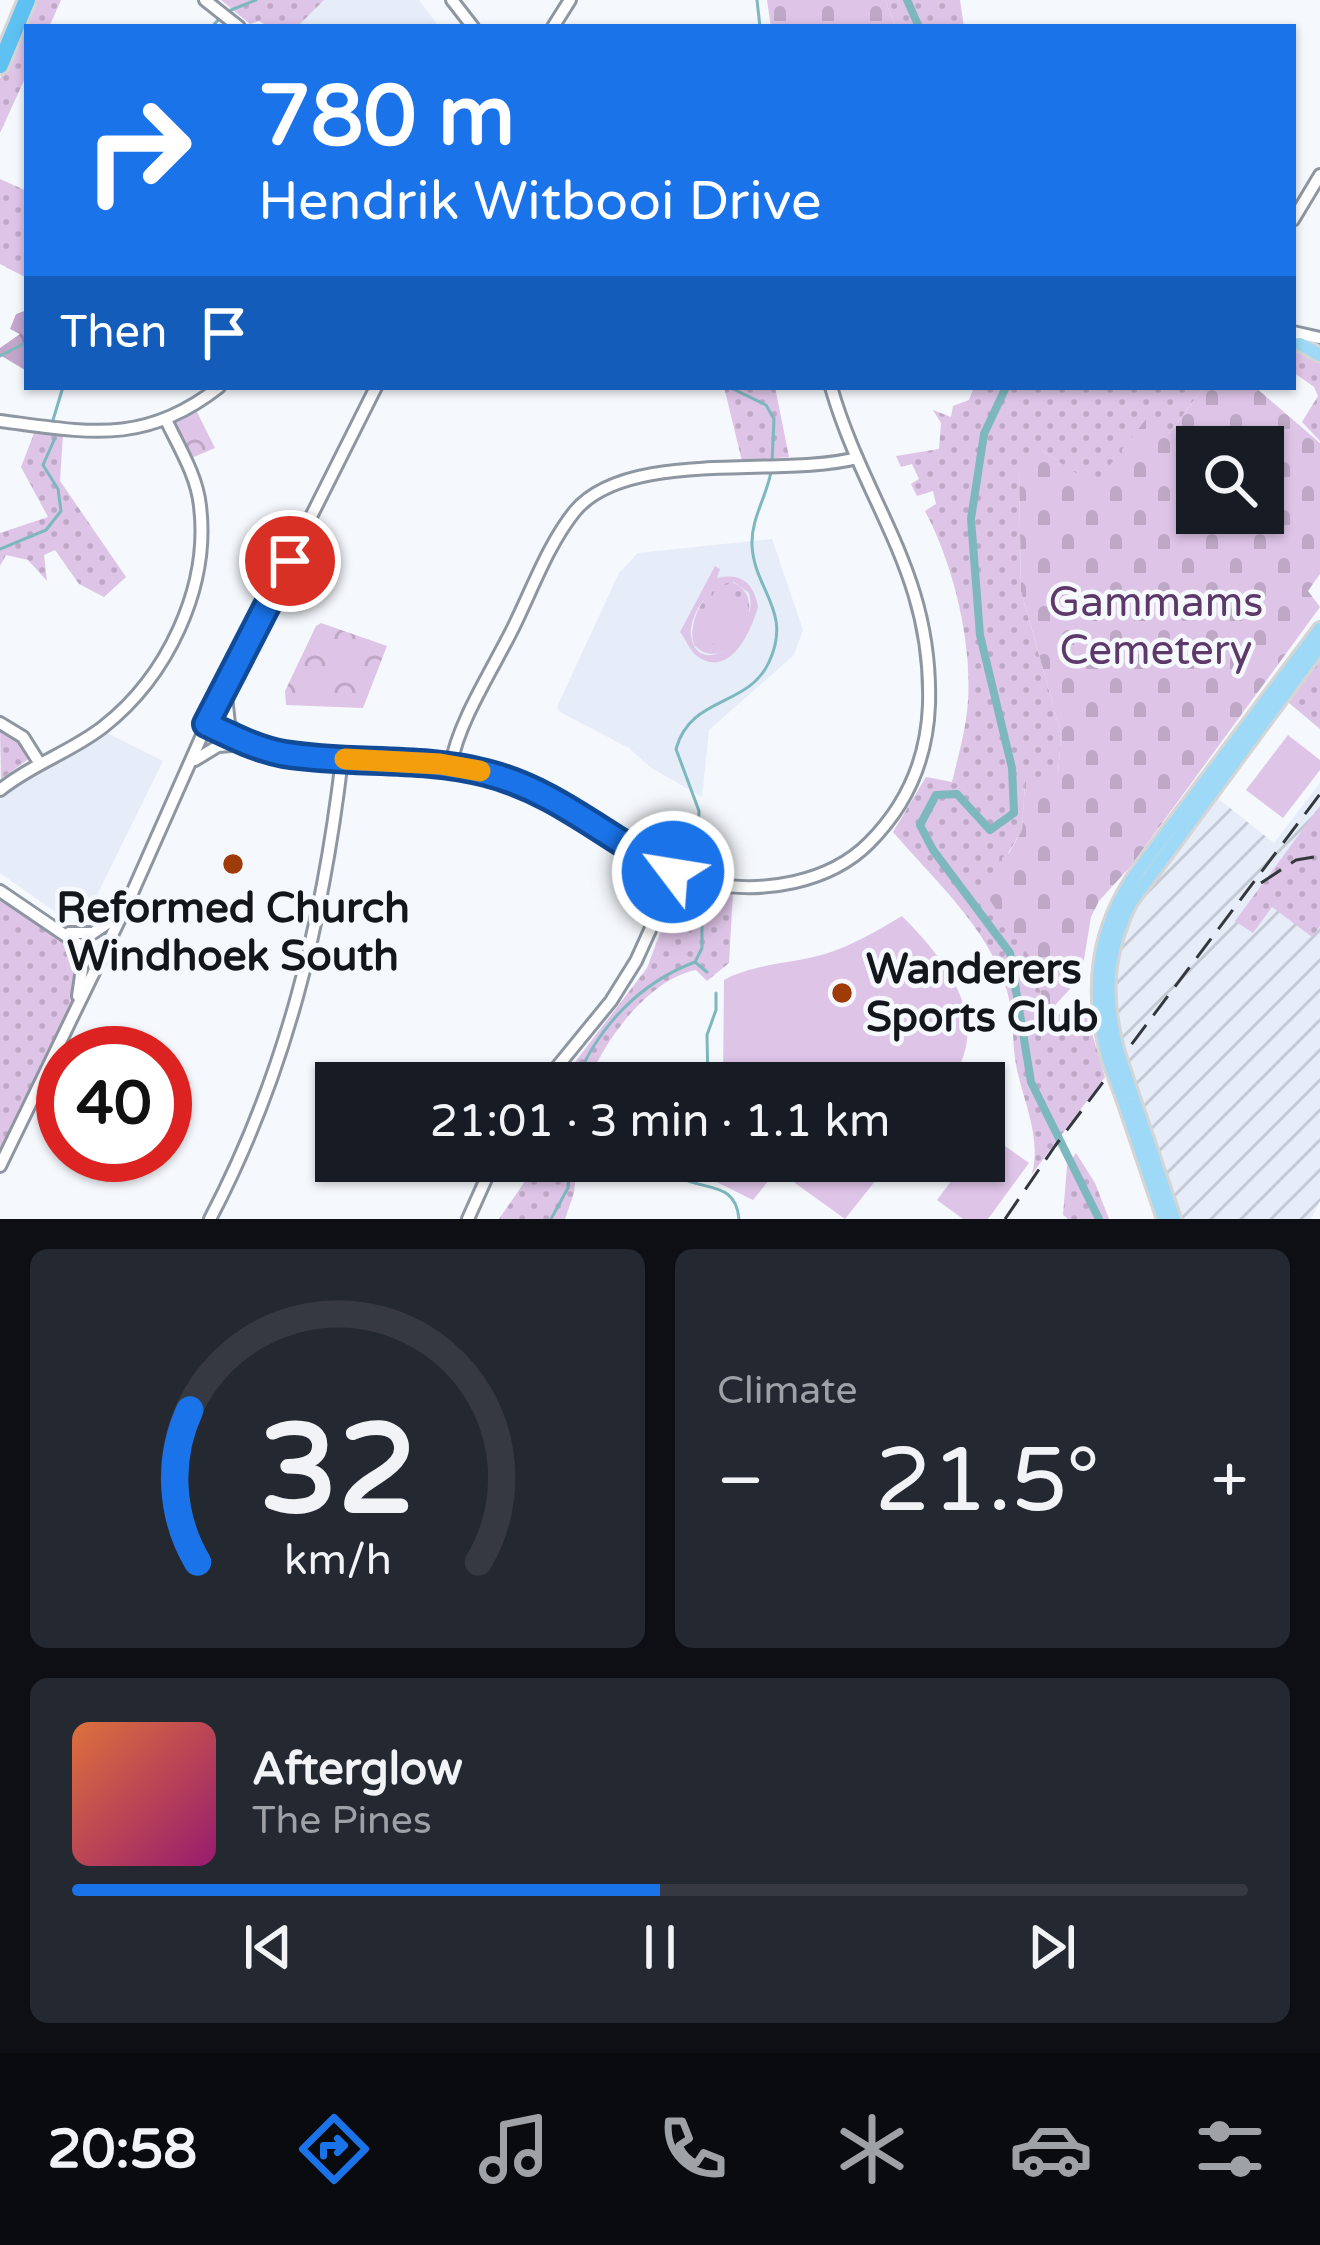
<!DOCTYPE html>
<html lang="en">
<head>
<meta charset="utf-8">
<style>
	body { margin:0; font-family:"Varela Round",sans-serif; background:#242831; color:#f1f3f6; height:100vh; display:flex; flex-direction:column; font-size:45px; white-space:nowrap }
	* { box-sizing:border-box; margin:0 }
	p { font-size:39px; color:#9ea1a6 }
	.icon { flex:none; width:66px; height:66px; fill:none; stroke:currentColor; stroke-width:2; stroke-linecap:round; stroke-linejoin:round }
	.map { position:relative; height:1219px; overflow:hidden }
	.panel { display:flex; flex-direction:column; gap:30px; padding:30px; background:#0d0f14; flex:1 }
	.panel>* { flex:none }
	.top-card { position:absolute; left:24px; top:24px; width:1272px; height:366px; border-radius:0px; box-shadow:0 3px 9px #0004; background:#1a73e8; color:#fff; overflow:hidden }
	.tools { position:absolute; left:1176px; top:426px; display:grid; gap:24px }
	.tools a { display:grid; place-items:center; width:108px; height:108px; border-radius:0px; background:#171b24; box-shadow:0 3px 9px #0004; font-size:60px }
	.speed { position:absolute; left:36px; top:1026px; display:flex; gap:24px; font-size:60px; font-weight:700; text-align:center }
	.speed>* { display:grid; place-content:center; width:156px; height:156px; border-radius:50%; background:#171b24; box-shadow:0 3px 9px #0004; line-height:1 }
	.speed .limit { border:18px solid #d22; background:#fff; color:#111 }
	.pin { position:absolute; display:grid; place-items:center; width:102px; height:102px; color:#fff; margin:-51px; border:6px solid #fff; border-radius:50%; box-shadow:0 3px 12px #0007 }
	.me { position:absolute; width:132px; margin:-66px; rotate:301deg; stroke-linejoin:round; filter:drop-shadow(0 0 9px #0008) }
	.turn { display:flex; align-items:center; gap:42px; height:252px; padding:0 36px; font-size:54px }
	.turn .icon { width:156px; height:156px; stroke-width:2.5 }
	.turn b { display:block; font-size:84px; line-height:102px }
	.then { display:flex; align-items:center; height:114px; padding:0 36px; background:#0003; gap:24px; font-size:45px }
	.big { font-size:90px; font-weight:600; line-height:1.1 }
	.panel .widget { flex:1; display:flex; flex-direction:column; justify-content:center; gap:18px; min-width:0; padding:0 42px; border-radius:18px; background:#242831 }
	.panel .dial { align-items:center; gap:0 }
	.dial svg { height:312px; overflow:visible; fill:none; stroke:#363941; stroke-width:7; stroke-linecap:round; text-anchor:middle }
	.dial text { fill:#f1f3f6; stroke:none }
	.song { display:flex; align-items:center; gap:36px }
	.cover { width:144px; height:144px; border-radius:18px; background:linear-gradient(135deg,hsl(20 70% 55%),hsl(320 70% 35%)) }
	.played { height:12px; border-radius:6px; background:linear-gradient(90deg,#1a73e8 50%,#363941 50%) }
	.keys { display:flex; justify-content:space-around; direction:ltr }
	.heat { display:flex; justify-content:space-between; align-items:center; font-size:66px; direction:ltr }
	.panel .tiles { flex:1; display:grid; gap:30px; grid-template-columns:1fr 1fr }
	.widget:last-child { grid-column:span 2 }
	.trip { position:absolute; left:315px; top:1062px; width:690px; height:120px; border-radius:0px; background:#171b24; box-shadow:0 3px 9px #0004; font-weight:600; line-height:120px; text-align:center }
	.menu { display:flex; height:192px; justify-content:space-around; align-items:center; background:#090b0e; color:#9ea1a6 }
	.menu .icon { width:84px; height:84px }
	.menu .active { color:#1a73e8 }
	.menu b { font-size:54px; color:#f1f3f6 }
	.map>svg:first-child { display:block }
	.built { fill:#e6edf8 }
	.industrial { fill:url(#industrial-furrows) }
	.grass { fill:url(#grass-dots) }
	.forest { fill:url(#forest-crowns) }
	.cemetery { fill:url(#cemetery-stones); fill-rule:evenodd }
	.park { fill:url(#park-crowns) }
	.pitch { fill:#dec4e7; fill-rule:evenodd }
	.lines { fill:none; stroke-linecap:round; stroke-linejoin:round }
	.stream { stroke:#7db8be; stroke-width:3 }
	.river { stroke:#7db8be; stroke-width:8 }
	.secondary-casing { stroke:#8e96a2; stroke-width:16 }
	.primary-casing { stroke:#d5d5d6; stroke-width:18 }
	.highway-casing { stroke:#d5d5d6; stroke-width:22 }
	.secondary { stroke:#fff; stroke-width:10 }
	.primary { stroke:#9edaf7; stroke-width:12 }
	.highway { stroke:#5ec1f2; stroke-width:16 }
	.rail { stroke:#34373c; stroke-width:3; stroke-dasharray:24 12; stroke-linecap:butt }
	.primary-bridge-casing { stroke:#d5d5d6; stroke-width:18; stroke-linecap:butt }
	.primary-bridge { stroke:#9edaf7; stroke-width:12 }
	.route-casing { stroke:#114b97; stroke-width:30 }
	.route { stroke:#1a73e8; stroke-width:21 }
	.slow { stroke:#f59e0b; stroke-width:21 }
	.poi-dot { fill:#9f3b08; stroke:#f5f8fd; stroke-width:4.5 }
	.labels { text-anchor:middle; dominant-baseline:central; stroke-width:9; stroke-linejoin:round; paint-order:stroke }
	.park-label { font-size:42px; fill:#5d396a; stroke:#f5f8fd }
	.poi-label { font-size:42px; font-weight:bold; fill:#13161b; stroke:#f5f8fd }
</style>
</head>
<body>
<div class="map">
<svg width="1320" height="1219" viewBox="0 0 1320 1219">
	<defs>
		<pattern id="industrial-furrows" width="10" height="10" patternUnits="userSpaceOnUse" patternTransform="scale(3)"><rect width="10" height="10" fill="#e6edf8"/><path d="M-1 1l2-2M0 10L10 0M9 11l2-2" fill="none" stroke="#c4cad4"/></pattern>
		<pattern id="grass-dots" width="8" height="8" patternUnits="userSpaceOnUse" patternTransform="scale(3)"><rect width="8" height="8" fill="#dec4e7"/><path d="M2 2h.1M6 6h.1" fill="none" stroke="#bea8c6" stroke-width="1.8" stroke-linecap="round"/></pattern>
		<pattern id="forest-crowns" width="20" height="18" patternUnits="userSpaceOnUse" patternTransform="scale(3)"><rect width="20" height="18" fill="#c2a6cc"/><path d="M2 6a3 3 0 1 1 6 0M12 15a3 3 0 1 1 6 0" fill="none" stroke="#a68eaf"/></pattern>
		<pattern id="cemetery-stones" width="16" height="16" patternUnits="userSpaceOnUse" patternTransform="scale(3)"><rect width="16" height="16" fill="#dec4e7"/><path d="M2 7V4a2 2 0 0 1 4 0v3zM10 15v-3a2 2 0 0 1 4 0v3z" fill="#bea8c6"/></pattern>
		<pattern id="park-crowns" width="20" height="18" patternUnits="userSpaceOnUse" patternTransform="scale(3)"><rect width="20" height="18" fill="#dec4e7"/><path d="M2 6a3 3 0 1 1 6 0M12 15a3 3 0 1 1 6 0" fill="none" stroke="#bea8c6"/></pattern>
	</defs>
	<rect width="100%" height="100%" fill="#f5f8fd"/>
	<g class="built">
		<path d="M324 0H419L439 27H297Z"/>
		<path d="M772 539 803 630 794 655 709 730 702 797 650 767 629 748 560 712 557 707 619 573 638 553Z"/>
		<path d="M105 732 163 761 93 903 57 913 0 873V798L19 782Z"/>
	</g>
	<path class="industrial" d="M1320 783V1201L1311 1219H1182L1119 1029 1114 976 1125 932 1137 902 1215 796 1274 843Z"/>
	<g class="grass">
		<path d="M33 0H61L49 27H27V74L0 133V79Z"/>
		<path d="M221 0H324L297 27H269L259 21 250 24Z"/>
		<path d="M885 0H960L964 27H896Z"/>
		<path d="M0 179 27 191V278L0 264Z"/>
		<path d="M1293 351 1320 361V441L1302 422 1318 396 1314 387 1293 372Z"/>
		<path d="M724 387H775L789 457 742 461Z"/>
		<path d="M974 387H1204L1168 435 1147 419 1094 486 1044 452 1019 470 1021 591 1061 733 1058 776 1025 783 1022 830 985 892 1037 966C1034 982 1045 997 1046 1015L1086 1013 1105 1077 1032 1174C1041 1141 1026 1107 1018 1074 1011 1047 1015 1019 1007 991 989 928 934 880 893 832L926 777 952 782C957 761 963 740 966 719 976 655 955 567 925 511L936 504 933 491 917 496 911 484 919 479 912 464 901 467 896 456 939 449 941 423 933 410 951 417 953 406 969 400Z"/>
		<path d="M35 431 63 435 60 481 126 577 104 597 79 584 55 550 44 555 47 581 28 560 6 555 0 566V533L48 517 21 467Z"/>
		<path d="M727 581C778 591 731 682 694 645 687 623 704 589 727 581Z"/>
		<path d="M1320 660V729L1289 703Z"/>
		<path d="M0 728 13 736 30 758 1 779Z"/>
		<path d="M1320 806V926L1312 937 1272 907 1253 933 1235 921Z"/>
		<path d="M0 891 60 930 78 952V996L0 1166Z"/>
		<path d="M733 892 729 963 707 981 696 970C649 979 604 1040 588 1083H559L647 968 662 928 682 904 708 893Z"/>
		<path d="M1076 1153 1095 1183 1109 1219H1068L1063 1215 1067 1166Z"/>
		<path d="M539 1161H577L574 1193 565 1219H499Z"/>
	</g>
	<path class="forest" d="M27 310V368L25 370 0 355V348L20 334 10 329 16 314Z"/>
	<g class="cemetery">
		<path d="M767 0H885L896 27H771Z"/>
		<path d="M1204 387H1255L1320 443V574L1308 591 1320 607 1130 867 1099 901 1091 917 1081 977 1046 1015C1045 997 1034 982 1036 966L984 892 1000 859 1009 853 1022 830 1025 782 1058 775 1061 733 1021 591 1019 470 1025 457 1044 452 1094 485 1147 418 1169 434ZM1197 447H1263V513H1197Z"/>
	</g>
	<g class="park">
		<path d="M196 410 215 448 189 459 174 425 175 420Z"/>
		<path d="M321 623 387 646 363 708 286 705 285 691 316 626Z"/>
	</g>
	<g class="pitch">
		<path d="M715 566 720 569 717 578C741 572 754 583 758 607 751 631 730 680 697 656 689 650 686 639 680 632ZM734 582 749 593C754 611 746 622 737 637 727 657 694 666 691 635 689 613 712 582 734 582Z"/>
		<path d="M716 589 749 607 726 651 692 633Z"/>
		<path d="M1288 735 1320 760V770L1283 818 1246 790Z"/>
		<path d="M902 916C946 960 995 1022 949 1083H723L724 980C755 963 791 964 825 954 853 945 877 931 902 916Z"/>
		<path d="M987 1133 1029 1163 988 1219H963L937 1200 966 1161H984Z"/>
		<path d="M674 1161H891L845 1219 777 1170 753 1200Z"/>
	</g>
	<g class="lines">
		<g class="stream">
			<path d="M757 0 760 27"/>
			<path d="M231 10 256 0"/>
			<path d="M212 27 218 20"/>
			<path d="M0 356 27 342"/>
			<path d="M729 387 766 405 774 419 772 463"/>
			<path d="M53 420 63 387"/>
			<path d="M0 549 46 530 61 511 58 489 43 465 55 438"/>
			<path d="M706 876 698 857 699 811 676 749C691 695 748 708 769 662 793 611 754 590 752 545 751 519 766 498 771 472"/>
			<path d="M695 962 707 972"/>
			<path d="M575 1083C597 1028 639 983 695 962L702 948V922L711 913 712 896"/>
			<path d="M708 1083 707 1035 716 1010V993"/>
			<path d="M655 1161C660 1164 671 1172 679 1177 704 1191 736 1181 739 1219"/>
			<path d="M551 1219 568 1188 570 1161"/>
		</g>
		<g class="river">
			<path d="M907 0 919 27"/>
			<path d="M1006 387 984 434 971 519 980 635 1012 768 1014 813 990 830 957 794 936 795 920 825 933 850 1010 953 1031 1082 1099 1219"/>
		</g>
		<g class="secondary-casing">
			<g id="secondary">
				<path d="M205 0 239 27"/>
				<path d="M452 0 473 27"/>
				<path d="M553 27 570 0"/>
				<path d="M1293 220 1320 175"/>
				<path d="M1293 332 1320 338"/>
				<path d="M0 421C87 432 144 446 219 387"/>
				<path d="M226 696 229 724 240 737"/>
				<path d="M0 723 23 737 40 764"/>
				<path d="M207 724C228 735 250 745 274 752 353 773 435 753 516 782 585 806 636 869 708 883 763 894 829 883 869 843 907 805 927 758 929 705 933 572 865 505 831 387"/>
				<path d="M195 760 218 746 244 744"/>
				<path d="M451 765C458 721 495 666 515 624 533 587 549 543 575 511 628 448 781 478 857 458"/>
				<path d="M0 790C32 764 71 752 103 727 167 677 210 588 200 506 197 476 179 447 166 420"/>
				<path d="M636 855 653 884 655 915"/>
				<path d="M0 891 100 959"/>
				<path d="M660 915 689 894 711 887"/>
				<path d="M69 933H93L115 918"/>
				<path d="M73 941 82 969 78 996"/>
				<path d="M544 1083 611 1001 636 961 676 873"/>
				<path d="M0 1166 129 900 207 724 376 387"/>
				<path d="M210 1219C286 1074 323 921 342 759"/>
				<path d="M468 1219 494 1161"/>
			</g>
		</g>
		<g class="primary-casing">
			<g id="primary">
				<path d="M1300 344 1320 355"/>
				<path d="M1118 1053C1103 998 1105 955 1130 903L1320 646"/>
				<path d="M1109 1060C1090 992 1096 930 1138 871L1320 629"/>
				<path d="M1131 1092 1174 1219"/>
				<path d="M1124 1101 1164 1219"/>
			</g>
		</g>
		<g class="highway-casing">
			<path id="highway" d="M0 65 27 0"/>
		</g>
		<use href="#secondary" class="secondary"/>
		<use href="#primary" class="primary"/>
		<use href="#highway" class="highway"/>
		<g class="rail">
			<path d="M1261 883 1296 860 1320 856"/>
			<path d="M1005 1219 1055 1146 1320 794"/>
		</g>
		<g class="primary-bridge-casing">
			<g id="primary-bridge">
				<path d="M1118 1053 1131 1092"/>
				<path d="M1109 1060 1124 1101"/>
			</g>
		</g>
		<use href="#primary-bridge" class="primary-bridge"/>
	</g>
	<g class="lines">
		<g class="route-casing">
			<path id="route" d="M290 561 206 724C231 736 257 749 284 754 351 765 420 756 486 773 558 791 608 840 673 872"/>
		</g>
		<use href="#route" class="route"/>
		<path class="slow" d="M345 759 440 764 480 771"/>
	</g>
	<g class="poi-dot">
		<circle cx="233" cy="864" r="12"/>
		<circle cx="842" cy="993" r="12"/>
	</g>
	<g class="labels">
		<g class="park-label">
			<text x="1156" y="602">Gammams<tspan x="1156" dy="48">Cemetery</tspan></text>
		</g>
		<g class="poi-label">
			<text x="233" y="908">Reformed Church<tspan x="233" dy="48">Windhoek South</tspan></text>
			<text x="866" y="969" text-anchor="start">Wanderers<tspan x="866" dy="48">Sports Club</tspan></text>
		</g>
	</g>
</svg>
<div class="tools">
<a><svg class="icon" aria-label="search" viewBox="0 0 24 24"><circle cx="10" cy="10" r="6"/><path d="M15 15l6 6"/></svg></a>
</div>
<div class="speed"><div class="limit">40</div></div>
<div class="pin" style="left:290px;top:561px;background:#d93025"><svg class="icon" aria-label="arrive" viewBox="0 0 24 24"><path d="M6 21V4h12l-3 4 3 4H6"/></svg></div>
<svg class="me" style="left:673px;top:872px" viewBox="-20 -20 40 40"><circle r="17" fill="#1a73e8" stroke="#fff" stroke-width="3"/><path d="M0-11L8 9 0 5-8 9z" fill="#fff"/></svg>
<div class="trip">21:01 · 3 min · 1.1 km</div>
<div class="top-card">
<div class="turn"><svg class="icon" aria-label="right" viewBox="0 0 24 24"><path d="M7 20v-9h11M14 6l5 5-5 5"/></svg><div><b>780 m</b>Hendrik Witbooi Drive</div></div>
<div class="then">Then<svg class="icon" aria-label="arrive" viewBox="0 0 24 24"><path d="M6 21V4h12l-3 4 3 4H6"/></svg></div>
</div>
</div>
<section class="panel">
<div class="tiles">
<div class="widget dial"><svg viewBox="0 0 100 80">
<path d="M14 69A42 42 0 1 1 86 69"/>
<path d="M14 69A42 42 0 0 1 12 30" stroke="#1a73e8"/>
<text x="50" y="56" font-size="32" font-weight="700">32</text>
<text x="50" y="72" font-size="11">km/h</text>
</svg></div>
<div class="widget"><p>Climate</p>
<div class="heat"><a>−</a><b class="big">21.5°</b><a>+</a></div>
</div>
<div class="widget">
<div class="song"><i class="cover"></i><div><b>Afterglow</b><p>The Pines</p></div></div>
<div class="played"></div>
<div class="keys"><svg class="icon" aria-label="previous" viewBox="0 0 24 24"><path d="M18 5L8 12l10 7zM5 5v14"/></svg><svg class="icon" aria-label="pause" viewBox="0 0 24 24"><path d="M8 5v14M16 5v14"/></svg><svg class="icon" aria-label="next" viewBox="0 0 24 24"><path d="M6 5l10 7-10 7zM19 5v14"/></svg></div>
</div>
</div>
</section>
<nav class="menu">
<b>20:58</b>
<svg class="icon active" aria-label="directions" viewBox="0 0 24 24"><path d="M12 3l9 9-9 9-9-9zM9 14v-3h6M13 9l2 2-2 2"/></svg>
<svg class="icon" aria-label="music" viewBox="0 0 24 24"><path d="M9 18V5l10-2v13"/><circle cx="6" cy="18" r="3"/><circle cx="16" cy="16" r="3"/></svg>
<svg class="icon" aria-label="phone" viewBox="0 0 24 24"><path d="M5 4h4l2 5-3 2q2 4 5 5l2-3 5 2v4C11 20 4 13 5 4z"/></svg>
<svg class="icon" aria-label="climate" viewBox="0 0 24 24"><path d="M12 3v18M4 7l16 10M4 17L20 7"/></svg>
<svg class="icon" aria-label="car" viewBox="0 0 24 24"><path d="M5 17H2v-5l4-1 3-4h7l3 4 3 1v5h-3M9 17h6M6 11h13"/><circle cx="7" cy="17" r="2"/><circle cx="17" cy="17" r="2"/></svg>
<svg class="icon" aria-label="filters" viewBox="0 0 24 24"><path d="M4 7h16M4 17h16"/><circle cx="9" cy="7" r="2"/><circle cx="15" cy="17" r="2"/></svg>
</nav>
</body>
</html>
